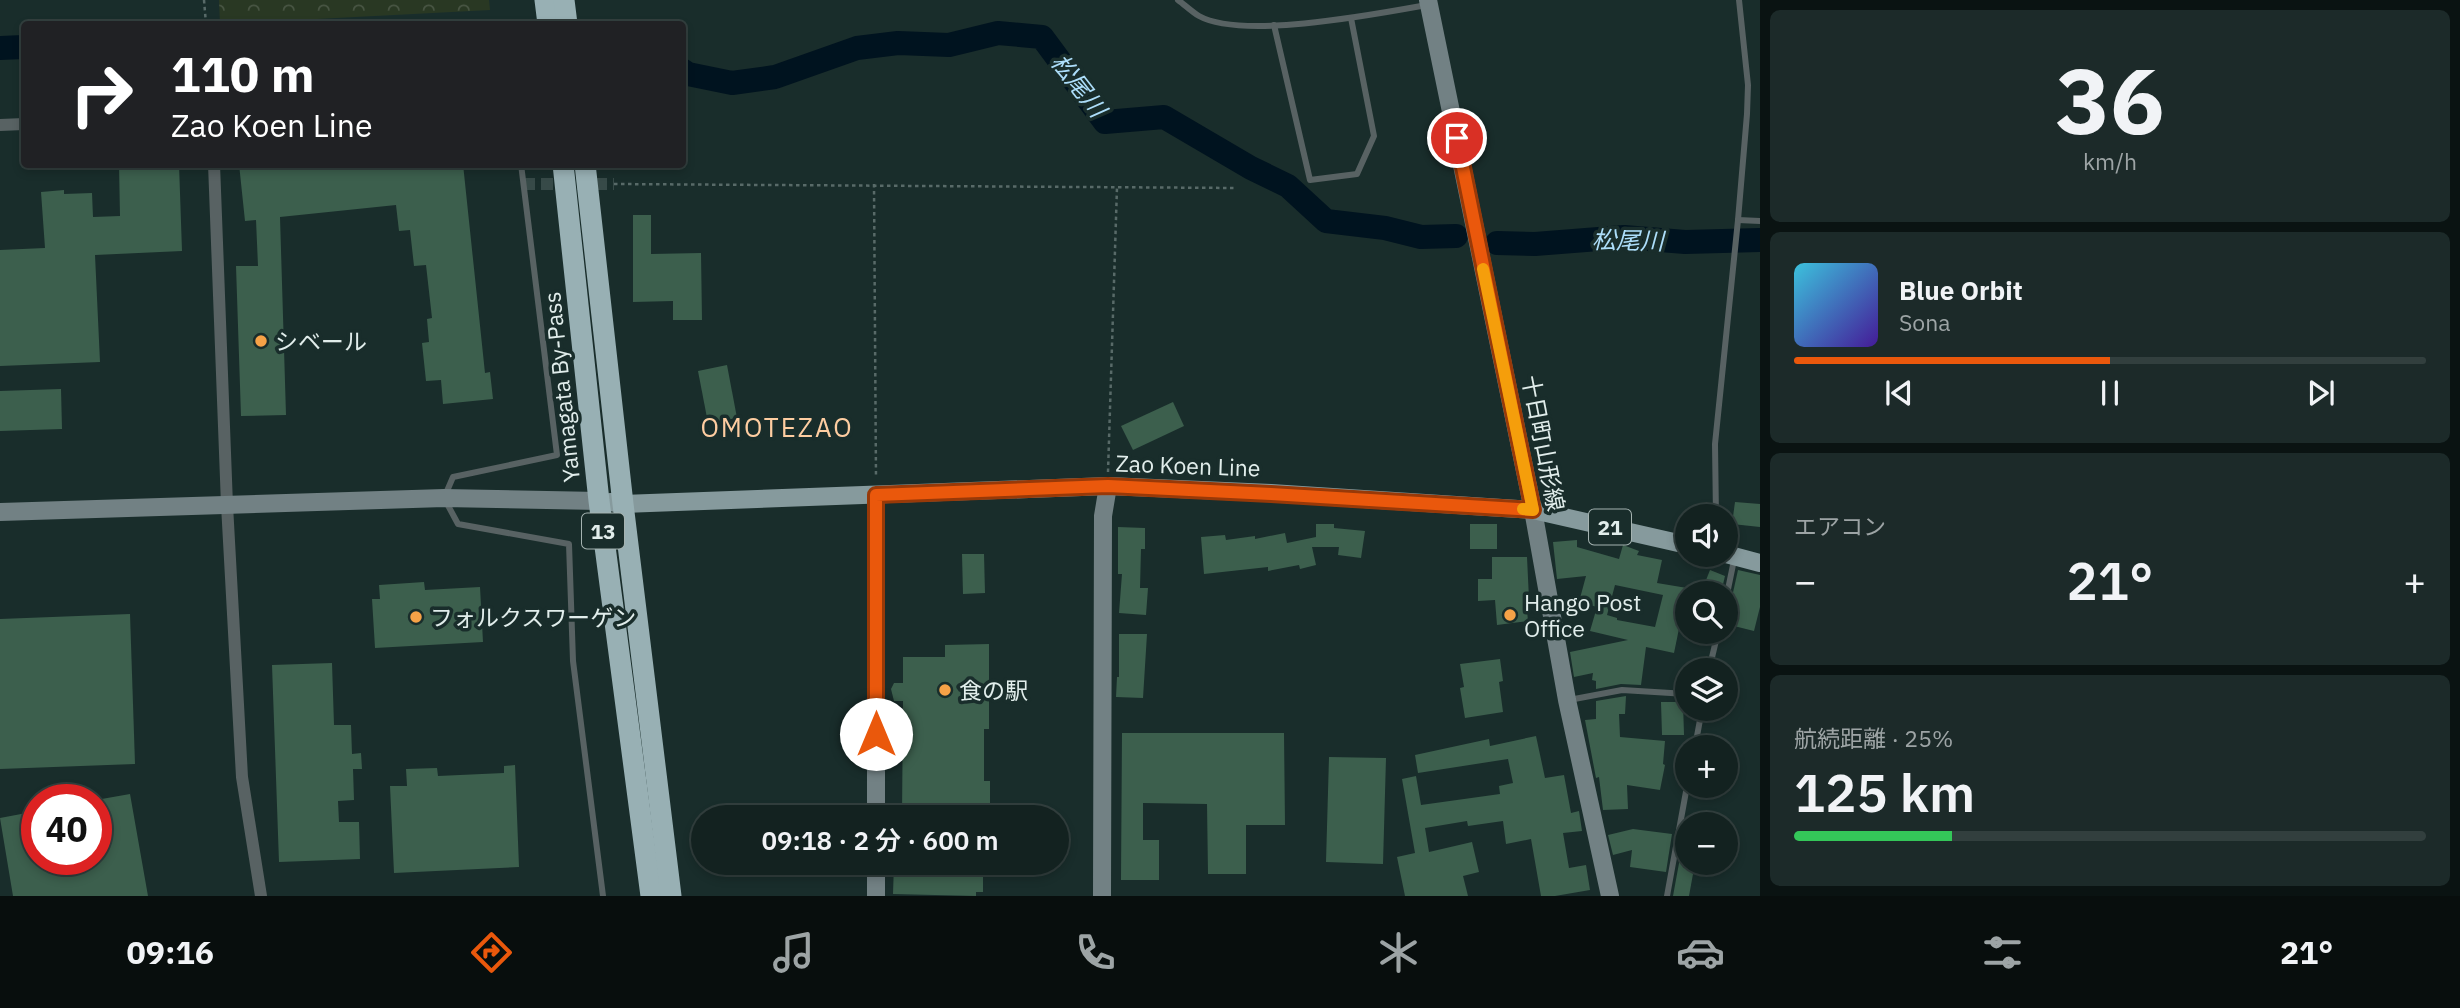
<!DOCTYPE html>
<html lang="ja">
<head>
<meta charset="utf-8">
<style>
	body { margin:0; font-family:"IBM Plex Sans","Noto Sans JP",sans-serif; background:#1c2a29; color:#f1f3f6; height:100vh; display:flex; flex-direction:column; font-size:26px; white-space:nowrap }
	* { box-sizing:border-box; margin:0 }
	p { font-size:23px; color:#9da4a5 }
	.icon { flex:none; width:38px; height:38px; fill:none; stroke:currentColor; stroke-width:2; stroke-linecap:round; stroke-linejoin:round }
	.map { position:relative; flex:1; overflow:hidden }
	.drawer { display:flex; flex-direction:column; gap:10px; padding:10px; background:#0a1312; width:700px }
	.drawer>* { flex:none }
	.banner { position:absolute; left:21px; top:21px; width:665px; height:147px; border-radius:7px; box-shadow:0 4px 10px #0003,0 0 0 2px #323f3e; background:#202124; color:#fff; overflow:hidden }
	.fabs { position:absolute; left:1675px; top:504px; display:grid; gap:14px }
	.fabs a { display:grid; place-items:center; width:63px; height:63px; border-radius:50%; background:#132220; box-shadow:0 4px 10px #0003,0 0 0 2px #323f3e; font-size:35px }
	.speed { position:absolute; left:21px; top:784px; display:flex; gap:14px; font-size:35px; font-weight:700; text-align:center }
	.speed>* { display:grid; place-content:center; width:91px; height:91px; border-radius:50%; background:#132220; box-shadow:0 4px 10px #0003,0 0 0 2px #323f3e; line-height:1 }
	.speed .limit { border:10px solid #d22; background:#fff; color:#111 }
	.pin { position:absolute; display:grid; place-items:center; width:60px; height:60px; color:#fff; margin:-30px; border:4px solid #fff; border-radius:50%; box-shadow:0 2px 7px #0007 }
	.me { position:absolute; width:77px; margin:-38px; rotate:0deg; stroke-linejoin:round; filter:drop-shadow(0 0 5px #0008) }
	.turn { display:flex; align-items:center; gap:24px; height:147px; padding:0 35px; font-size:32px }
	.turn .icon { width:91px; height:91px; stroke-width:2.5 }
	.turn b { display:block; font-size:49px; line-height:60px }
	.big { font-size:52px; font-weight:600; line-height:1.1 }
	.drawer .widget { flex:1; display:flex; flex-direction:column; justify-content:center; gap:10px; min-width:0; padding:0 24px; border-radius:10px; background:#1c2a29 }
	.drawer .dial { align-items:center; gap:0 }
	.dial b { font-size:91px; line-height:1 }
	.song { display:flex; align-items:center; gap:21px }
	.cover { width:84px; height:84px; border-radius:10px; background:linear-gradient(135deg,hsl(190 70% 55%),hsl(260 70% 35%)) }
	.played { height:7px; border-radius:4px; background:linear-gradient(90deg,#ea580c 50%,#323f3e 50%) }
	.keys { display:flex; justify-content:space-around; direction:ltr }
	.heat { display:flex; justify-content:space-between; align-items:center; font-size:38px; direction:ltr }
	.charge { height:10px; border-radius:5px; background:linear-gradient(90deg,#34c759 25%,#323f3e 0) }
	.trip { position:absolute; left:691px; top:805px; width:378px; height:70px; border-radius:35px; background:#132220; box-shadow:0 4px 10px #0003,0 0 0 2px #323f3e; font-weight:600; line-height:70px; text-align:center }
	.dock { display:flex; height:112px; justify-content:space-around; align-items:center; background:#080e0d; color:#9da4a5 }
	.dock .icon { width:49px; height:49px }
	.dock .current { color:#ea580c }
	.dock b { font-size:32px; color:#f1f3f6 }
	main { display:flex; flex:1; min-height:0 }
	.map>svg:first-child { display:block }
	.park { fill:url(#park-crowns) }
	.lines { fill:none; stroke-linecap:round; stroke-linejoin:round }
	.river { stroke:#00131f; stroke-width:24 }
	.building { fill:#3c5f4d; fill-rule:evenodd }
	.street-tunnel { stroke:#374a48; stroke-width:12; stroke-dasharray:12 6; stroke-linecap:butt }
	.path { stroke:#586a68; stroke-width:2.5; stroke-dasharray:3.5 3.5; stroke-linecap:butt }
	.lane { stroke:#586263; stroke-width:6 }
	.street { stroke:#586263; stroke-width:12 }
	.secondary { stroke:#728184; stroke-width:18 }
	.primary { stroke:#869a9d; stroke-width:18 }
	.highway { stroke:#98b0b4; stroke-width:21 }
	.route-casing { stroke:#983908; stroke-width:18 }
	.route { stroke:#ea580c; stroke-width:12 }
	.slow { stroke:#f59e0b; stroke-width:12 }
	.poi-dot { fill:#f6a247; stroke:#192d2b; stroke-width:2.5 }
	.labels { text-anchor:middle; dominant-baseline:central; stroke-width:7; stroke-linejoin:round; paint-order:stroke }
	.shield { fill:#192d2b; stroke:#a5b3b1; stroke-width:2 }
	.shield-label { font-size:21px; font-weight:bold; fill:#e1edeb }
	.poi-label { font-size:23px; fill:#e1edeb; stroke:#192d2b; text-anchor:start }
	.street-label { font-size:23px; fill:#e1edeb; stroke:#192d2b }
	.water-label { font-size:24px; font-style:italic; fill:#addefa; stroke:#192d2b }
	.quarter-label { font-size:26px; letter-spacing:2px; fill:#fecda1; stroke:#192d2b }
</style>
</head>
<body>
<main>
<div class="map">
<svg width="1760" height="896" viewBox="0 0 1760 896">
	<defs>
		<pattern id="park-crowns" width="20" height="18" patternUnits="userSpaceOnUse" patternTransform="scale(1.75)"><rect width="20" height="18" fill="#293823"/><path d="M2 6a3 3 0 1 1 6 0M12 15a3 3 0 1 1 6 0" fill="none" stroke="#485543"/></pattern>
	</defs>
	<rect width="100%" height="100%" fill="#192d2b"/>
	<path class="park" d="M219 0H489L490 10 220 24Z"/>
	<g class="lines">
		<g class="river">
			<path d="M0 48 24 47"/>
			<path d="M682 70 688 74 732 83 775 77 857 48 898 43 949 45 998 33 1042 37 1105 122 1164 117 1251 168 1288 186 1326 221 1385 228 1421 237 1456 236"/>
			<path d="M1497 243 1535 244 1624 237 1685 242 1760 240"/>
		</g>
	</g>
	<g class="building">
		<path d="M119 164H179L182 251 95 255 100 362 0 366V250L45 248 41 192 64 190V194L92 193 93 217 120 216Z"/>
		<path d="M239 164H463L485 373 490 372 493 399 443 404 441 380 426 381 422 343 429 342 427 319 432 318 426 265 414 266 410 230 399 231 396 205 280 217 286 415 241 416 236 266H258L256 220 245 221Z"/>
		<path d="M633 215H651V254L701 253 702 320H673V301L633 302Z"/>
		<path d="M727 365 737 418 708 423 698 371Z"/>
		<path d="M61 389 62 429 0 431V391Z"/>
		<path d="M1173 402 1184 426 1133 450 1121 426Z"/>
		<path d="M1735 502 1760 504V527L1732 524Z"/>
		<path d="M1316 524H1334V528L1365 531 1361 558 1338 555 1339 547H1312L1316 565 1300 569 1299 565 1268 571V567L1204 574 1201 537 1225 535 1226 540 1255 536V539L1285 533 1287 543 1316 537Z"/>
		<rect x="1470" y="524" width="27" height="25"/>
		<path d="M1118 527 1145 528V549H1141L1140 588H1148L1146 615 1119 613 1122 574H1118Z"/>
		<path d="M1577 540V547L1619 559 1623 545 1639 551 1637 555 1662 560 1657 583 1687 588V620L1681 619 1674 653 1646 647 1641 685 1621 684 1596 689V681L1592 680 1593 673 1574 677 1570 652 1628 640 1590 631 1597 607 1579 602 1586 576 1557 579 1553 542ZM1615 585 1663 595 1655 627 1617 620V618L1607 615Z"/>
		<path d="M962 554H984L985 593 963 594Z"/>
		<path d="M1492 557H1527L1529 599H1526L1528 621 1497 625 1495 600 1478 601V579H1492Z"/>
		<path d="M1710 570 1725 576 1721 593H1701Z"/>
		<path d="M1738 570 1760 575V607L1754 631 1726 624Z"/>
		<path d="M424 582 425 590 480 587 483 642 375 648 372 599H380L379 585Z"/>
		<path d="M130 614 135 764 0 769V619Z"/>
		<path d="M1119 634H1147L1143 698 1116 697 1117 677H1119Z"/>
		<path d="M989 644V729H984V781H990V804H984V817H902L903 701H894L891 689 894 683H903V657H945V645Z"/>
		<path d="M1500 659 1503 681 1499 682 1503 712 1465 718 1460 688 1464 687 1460 664Z"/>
		<path d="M332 663 334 725H351L352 754 361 753 362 769H353L354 800 338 801 339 822H359L360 859 279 862 272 665Z"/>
		<path d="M1626 696 1625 714H1619L1620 737 1665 741 1663 764 1665 765 1660 790 1627 785 1628 809 1603 810 1599 777 1596 778 1585 720 1596 719V701Z"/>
		<path d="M1661 702H1683L1684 735H1662Z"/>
		<path d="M1122 733H1284L1285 825H1246V874H1208L1207 804 1143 803V840H1159V880H1121Z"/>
		<path d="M1536 736 1545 778 1564 775 1571 813 1579 811 1582 831 1563 833 1569 868 1586 865 1590 890 1555 896H1541L1531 839 1506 844 1503 821 1468 826 1467 821 1425 828 1429 852 1472 842 1479 872 1463 876 1468 896H1405L1397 857 1415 853 1402 779 1416 776 1421 805 1500 794 1499 786 1513 783 1508 759 1418 773 1415 755 1489 739 1490 746Z"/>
		<path d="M1329 757 1386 758 1383 864 1326 862Z"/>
		<path d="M515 765 519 867 394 873 390 786H407L406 769 437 768 438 776 504 773V766Z"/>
		<path d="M130 794 148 896H13L0 818 37 811V859H96V800Z"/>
		<path d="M1633 829 1672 834 1666 872 1630 867 1632 850 1613 855 1608 835Z"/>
		<path d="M1684 836H1687V863H1695L1689 896H1673Z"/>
		<path d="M894 863H983V892H976V896L893 894Z"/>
	</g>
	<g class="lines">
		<path class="street-tunnel" d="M523 184H614"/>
		<g class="path">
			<path d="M204 0 206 24"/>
			<path d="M614 184 1237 188"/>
			<path d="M874 184 876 478"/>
			<path d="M1108 472 1117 187"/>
		</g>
		<g class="lane">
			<path d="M1178 0C1185 5 1192 12 1199 16 1242 40 1377 14 1427 5"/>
			<path d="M1274 25 1310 180 1357 174 1374 136 1351 18"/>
			<path d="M521 164 557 455 453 477 444 498 458 524 569 544 573 661 603 896"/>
			<path d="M1738 220 1760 221"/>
			<path d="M1716 516 1715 444 1738 220 1747 114 1748 85 1739 0"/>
			<path d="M1726 599 1734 560"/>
			<path d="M1709 670 1718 632"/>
			<path d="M1569 700 1622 690 1687 694"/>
			<path d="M1695 747 1702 709"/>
			<path d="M1667 896 1687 786"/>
		</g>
		<g class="street">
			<path d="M0 125 24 124"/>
			<path d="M214 164 227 505 242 777 261 896"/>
		</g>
		<g class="secondary">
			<path d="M1428 0 1533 510 1567 700 1610 896"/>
			<path d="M0 512 444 498 599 501"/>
			<path d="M876 817V495"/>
			<path d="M876 896V863"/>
			<path d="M1102 896 1103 516 1108 486"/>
		</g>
		<g class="primary">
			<path d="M610 502 623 504 1108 486 1271 493 1533 510 1687 545"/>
			<path d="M1726 554 1760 563"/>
		</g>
		<g class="highway">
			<path d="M545 0 548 24"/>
			<path d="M564 0 567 24"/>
			<path d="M563 164 599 501 651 896"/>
			<path d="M585 164 623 504 671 896"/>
		</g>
	</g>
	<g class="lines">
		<g class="route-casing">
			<path id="route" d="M876 734V495L1108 486 1271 494 1533 510 1457 138"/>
		</g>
		<use href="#route" class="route"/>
		<path class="slow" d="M1483 269 1533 510 1523 509"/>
	</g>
	<g class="poi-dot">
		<circle cx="261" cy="341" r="7"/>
		<circle cx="1510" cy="615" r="7"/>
		<circle cx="416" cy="617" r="7"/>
		<circle cx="945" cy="690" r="7"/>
	</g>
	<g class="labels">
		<g class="shield">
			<rect x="1589" y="509.5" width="42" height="35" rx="5"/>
			<rect x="582" y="513.5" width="42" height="35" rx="5"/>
		</g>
		<g class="shield-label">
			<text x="1610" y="527">21</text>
			<text x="603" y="531">13</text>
		</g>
		<g class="poi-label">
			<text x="275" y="341">シベール</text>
			<text x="1524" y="602">Hango Post<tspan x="1524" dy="26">Office</tspan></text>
			<text x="430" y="617">フォルクスワーゲン</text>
			<text x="959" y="690">食の駅</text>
		</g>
		<g class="street-label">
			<text transform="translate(561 387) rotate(-96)">Yamagata By-Pass</text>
			<text transform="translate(1544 443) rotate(79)">十日町山形線</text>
			<text transform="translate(1188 465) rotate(2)">Zao Koen Line</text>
		</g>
		<g class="water-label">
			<text transform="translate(1079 85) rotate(52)">松尾川</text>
			<text transform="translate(1628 240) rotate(1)">松尾川</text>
		</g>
		<g class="quarter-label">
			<text x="777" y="427">OMOTEZAO</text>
		</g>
	</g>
</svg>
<div class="fabs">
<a><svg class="icon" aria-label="sound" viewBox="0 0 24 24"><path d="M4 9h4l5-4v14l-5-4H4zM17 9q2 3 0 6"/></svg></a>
<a><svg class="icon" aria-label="search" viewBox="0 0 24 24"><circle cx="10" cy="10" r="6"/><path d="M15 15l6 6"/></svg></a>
<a><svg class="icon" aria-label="layers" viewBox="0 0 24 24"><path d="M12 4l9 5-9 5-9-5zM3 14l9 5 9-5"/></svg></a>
<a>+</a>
<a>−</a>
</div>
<div class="speed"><div class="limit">40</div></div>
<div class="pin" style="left:1457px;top:138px;background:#d93025"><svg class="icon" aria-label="arrive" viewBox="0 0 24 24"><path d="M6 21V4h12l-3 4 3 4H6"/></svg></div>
<svg class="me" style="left:876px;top:734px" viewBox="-20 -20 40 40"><circle r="19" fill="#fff"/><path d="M0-13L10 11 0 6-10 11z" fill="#ea580c"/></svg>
<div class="trip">09:18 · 2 分 · 600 m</div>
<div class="banner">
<div class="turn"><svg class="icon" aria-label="right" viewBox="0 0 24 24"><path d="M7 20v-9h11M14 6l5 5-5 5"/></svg><div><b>110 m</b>Zao Koen Line</div></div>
</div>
</div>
<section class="drawer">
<div class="widget dial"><b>36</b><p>km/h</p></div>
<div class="widget">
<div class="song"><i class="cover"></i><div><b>Blue Orbit</b><p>Sona</p></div></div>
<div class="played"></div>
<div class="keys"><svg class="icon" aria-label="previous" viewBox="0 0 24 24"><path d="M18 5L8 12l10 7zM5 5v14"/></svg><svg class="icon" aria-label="pause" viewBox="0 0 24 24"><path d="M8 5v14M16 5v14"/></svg><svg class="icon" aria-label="next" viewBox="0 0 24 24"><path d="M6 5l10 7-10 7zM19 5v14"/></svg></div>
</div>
<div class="widget"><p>エアコン</p>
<div class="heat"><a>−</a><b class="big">21°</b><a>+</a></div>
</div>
<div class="widget"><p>航続距離 · 25%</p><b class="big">125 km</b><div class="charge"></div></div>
</section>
</main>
<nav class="dock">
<b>09:16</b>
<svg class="icon current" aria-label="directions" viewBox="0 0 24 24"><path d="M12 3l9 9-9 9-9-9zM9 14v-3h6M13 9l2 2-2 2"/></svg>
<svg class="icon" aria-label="music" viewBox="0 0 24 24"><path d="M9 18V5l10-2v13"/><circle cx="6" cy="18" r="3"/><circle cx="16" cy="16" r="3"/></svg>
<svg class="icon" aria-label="phone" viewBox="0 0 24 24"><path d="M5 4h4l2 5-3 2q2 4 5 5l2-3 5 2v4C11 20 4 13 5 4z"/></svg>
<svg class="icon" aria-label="climate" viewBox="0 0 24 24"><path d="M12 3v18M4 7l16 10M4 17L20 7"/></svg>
<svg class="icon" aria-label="car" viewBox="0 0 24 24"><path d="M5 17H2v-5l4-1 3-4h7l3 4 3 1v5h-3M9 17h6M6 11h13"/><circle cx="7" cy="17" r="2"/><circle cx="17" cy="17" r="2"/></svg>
<svg class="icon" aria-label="filters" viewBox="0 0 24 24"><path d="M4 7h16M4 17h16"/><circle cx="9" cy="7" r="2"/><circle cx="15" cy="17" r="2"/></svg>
<b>21°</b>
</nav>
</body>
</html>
